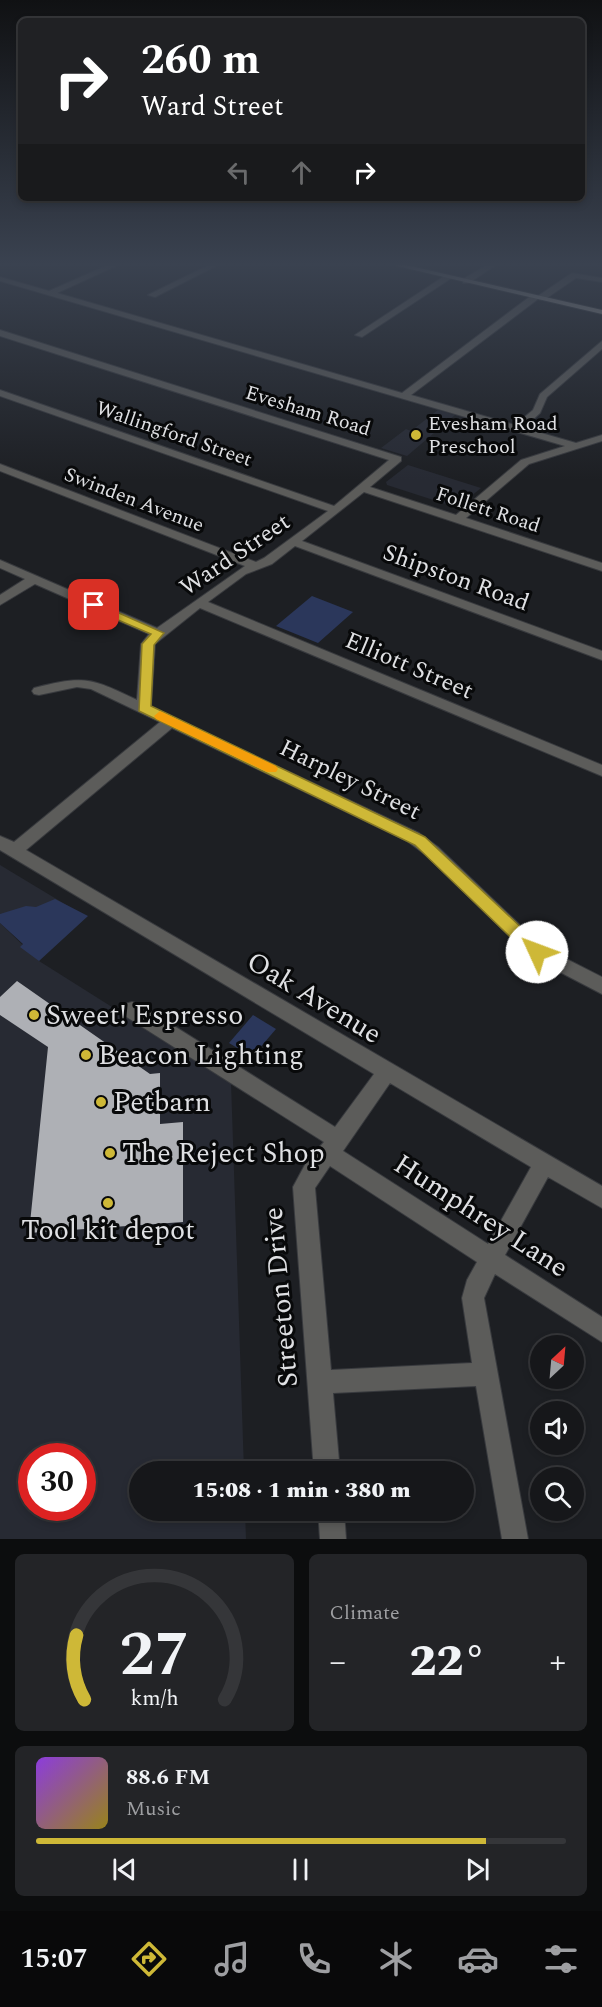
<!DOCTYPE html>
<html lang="en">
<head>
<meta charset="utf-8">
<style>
	body { margin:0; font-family:Spectral,serif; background:#232427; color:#f1f3f6; height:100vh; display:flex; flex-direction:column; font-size:22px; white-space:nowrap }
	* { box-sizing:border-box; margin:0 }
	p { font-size:20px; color:#9e9fa2 }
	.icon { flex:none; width:33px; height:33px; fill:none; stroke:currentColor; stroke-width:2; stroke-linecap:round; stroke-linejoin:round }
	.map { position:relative; height:1539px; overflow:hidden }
	.details { display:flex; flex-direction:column; gap:15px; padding:15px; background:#0c0d0e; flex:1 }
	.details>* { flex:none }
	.hud { position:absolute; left:18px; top:18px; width:567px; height:183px; border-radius:9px; box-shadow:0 3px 9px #0003,0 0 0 2px #353639; background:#202124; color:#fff; overflow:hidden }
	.needle { width:39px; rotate:26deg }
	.tools { position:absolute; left:530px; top:1335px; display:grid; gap:12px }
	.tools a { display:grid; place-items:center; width:54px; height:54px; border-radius:50%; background:#16171a; box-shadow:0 3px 9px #0003,0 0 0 2px #353639; font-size:30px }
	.speed { position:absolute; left:18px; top:1443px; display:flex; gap:12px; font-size:30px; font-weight:700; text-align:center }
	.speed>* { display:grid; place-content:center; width:78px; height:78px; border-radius:50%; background:#16171a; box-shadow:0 3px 9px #0003,0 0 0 2px #353639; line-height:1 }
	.speed .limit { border:9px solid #d22; background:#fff; color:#111 }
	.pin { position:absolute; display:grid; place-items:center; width:51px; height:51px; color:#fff; margin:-26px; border-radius:12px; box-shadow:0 3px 9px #0006 }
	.me { position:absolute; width:66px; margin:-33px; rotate:313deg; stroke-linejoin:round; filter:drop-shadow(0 0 4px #0008) }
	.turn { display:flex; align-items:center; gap:21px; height:126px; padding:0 24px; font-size:27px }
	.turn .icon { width:78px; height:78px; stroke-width:2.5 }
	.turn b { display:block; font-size:42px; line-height:51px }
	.lanes { display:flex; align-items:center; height:57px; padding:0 24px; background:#0003; justify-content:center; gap:30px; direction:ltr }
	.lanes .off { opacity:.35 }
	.big { font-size:45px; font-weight:800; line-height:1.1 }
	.details .card { flex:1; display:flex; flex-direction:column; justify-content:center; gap:9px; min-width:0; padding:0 21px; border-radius:9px; background:#232427 }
	.details .dial { align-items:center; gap:0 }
	.dial svg { height:156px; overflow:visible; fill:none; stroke:#353639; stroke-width:7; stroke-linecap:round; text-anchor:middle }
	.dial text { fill:#f1f3f6; stroke:none }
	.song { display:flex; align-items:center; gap:18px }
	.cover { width:72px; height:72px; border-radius:9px; background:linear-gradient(135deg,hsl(270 70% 55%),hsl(50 70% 35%)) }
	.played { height:6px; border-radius:3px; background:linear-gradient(90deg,#ceb837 85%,#353639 85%) }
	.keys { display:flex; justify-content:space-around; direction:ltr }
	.heat { display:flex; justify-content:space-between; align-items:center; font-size:33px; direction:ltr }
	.details .tiles { flex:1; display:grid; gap:15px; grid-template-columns:1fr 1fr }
	.card:last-child { grid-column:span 2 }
	.trip { position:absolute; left:129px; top:1461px; width:345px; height:60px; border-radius:30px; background:#16171a; box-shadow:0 3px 9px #0003,0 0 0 2px #353639; font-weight:800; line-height:60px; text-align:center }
	.dock { display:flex; height:96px; justify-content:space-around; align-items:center; background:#09090a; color:#9e9fa2 }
	.dock .icon { width:42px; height:42px }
	.dock .on { color:#ceb837 }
	.dock b { font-size:27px; color:#f1f3f6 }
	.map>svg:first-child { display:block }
	.built { fill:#272a33; fill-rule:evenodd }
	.green { fill:#2b375b }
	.building { fill:#aeb0b5 }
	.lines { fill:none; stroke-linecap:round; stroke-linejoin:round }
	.minor-casing { stroke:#383a3e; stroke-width:2 }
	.major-casing { stroke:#383a3e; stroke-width:2 }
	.minor { fill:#5c5c5a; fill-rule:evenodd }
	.major { fill:#9a9995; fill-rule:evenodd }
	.route { fill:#ceb837; stroke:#867824; stroke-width:1.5 }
	.slow { fill:#f59e0b }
	.poi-dot { fill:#ceb837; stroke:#08090a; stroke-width:2 }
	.labels { text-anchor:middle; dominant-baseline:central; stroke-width:6; stroke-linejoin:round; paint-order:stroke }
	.far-street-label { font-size:20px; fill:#dfe0e3; stroke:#08090a }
	.far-poi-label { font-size:20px; fill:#dfe0e3; stroke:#08090a; text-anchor:start }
	.street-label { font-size:24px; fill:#dfe0e3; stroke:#08090a }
	.near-street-label { font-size:28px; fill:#dfe0e3; stroke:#08090a }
	.near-poi-label { font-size:28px; fill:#dfe0e3; stroke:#08090a; text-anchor:start }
</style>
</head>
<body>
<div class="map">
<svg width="602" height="1539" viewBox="0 0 602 1539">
	<rect width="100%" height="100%" fill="#1d1f23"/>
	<g class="built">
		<path d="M438 410 455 415 407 456 381 448 406 429 411 431Z"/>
		<path d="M408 465 481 488 459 506 455 507 387 485 386 482Z"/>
		<path d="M0 865 73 909 0 914Z"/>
		<path d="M0 923 39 961 231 1082 244 1471 140 1472V1510L245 1511 246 1539H0ZM32 1456H82V1508H32Z"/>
	</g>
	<g class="green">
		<path d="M312 596 353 612 318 643 276 626Z"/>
		<path d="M55 899 88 916 39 961 20 947 23 944 0 923V914L26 906 36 907Z"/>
		<path d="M253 1015 276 1029 252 1057 229 1043Z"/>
	</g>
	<path class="building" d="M17 981 150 1074 160 1073V1124L183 1122V1222L29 1233 48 1047 0 1015V997Z"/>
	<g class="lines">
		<g class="minor-casing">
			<g id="minor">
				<path d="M108 265H118L57 293 402 393 532 295 538 296 572 273 602 278V282L576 278 544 300 538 299 411 395 515 425 533 410 540 394 602 341V349L547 397 540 413 524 428 576 443 602 435V441L529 464 466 518 602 563V571L364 492 302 541 602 651V660L295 546 272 564 246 574 208 602 602 765V776L200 608 155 644 151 707 419 833 438 847 543 947 602 977V994L531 957 426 855 407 841 172 728 26 850 602 1186V1208L548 1177 505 1255 602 1317V1342L495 1274 484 1298 528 1539H502L476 1386 333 1393 340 1472H314L293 1187 307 1161 324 1142 125 1016 123 1010 125 1004 132 1002 139 1004 335 1127 374 1074 0 850V836L14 842 160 722 91 689 77 687 39 695 34 694 32 691 34 688C85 675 91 678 137 700L141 644 149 634 35 584 0 605V595L25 579 0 568V560L157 628 245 566 0 471V464L256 562 264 558 328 511 0 396V390L334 506 389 460 0 336V330L401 457V461L370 487 456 515 521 460 565 446 0 281V277L49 291ZM390 1083 531 1167 488 1244 343 1151ZM330 1166 477 1262 467 1280 462 1298 472 1363 331 1370 315 1188Z"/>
				<path d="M209 265H218L155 297 148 295Z"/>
				<path d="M487 265H496L469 283H463V279Z"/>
				<path d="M446 275 453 277 362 337 355 335Z"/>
				<path d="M318 1510H344L346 1539H320Z"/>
			</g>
		</g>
		<g class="major-casing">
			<path id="major" d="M393 265H406L602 310V314Z"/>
		</g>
		<use href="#minor" class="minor"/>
		<use href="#major" class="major"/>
	</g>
	<linearGradient id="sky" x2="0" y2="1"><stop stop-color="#101113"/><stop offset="0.55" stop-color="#3a4250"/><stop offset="1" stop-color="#3a4250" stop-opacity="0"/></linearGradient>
	<rect width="602" height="480" fill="url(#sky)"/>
	<path class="route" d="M94 602 164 633 154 645 151 706 425 837 543 948 545 952 543 957H531L415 845 139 711 142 644 151 634 90 608 89 605Z"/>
	<path class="slow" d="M160 711 276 766 278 769 276 772H267L156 719 154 716Z"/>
	<g class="poi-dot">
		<circle cx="416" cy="435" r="6"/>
		<circle cx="34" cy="1015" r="6"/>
		<circle cx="86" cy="1055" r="6"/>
		<circle cx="101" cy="1102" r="6"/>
		<circle cx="110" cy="1153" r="6"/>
		<circle cx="108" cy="1203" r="6"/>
	</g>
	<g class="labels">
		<g class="far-street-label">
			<text transform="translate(308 411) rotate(17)">Evesham Road</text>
			<text transform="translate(174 434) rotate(19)">Wallingford Street</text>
			<text transform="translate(134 500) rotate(21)">Swinden Avenue</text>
			<text transform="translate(488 510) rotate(18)">Follett Road</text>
		</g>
		<g class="far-poi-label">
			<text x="428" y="424">Evesham Road<tspan x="428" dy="23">Preschool</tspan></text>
		</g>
		<g class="street-label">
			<text transform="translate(235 555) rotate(-34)">Ward Street</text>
			<text transform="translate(456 578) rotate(20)">Shipston Road</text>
			<text transform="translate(409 666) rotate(23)">Elliott Street</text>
			<text transform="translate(350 780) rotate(26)">Harpley Street</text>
		</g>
		<g class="near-street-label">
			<text transform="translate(314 998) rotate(31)">Oak Avenue</text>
			<text transform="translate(481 1216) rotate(33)">Humphrey Lane</text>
			<text transform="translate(281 1297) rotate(-95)">Streeton Drive</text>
		</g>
		<g class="near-poi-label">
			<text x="46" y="1015">Sweet! Espresso</text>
			<text x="98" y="1055">Beacon Lighting</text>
			<text x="113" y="1102">Petbarn</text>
			<text x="122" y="1153">The Reject Shop</text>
			<text x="108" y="1230" text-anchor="middle">Tool kit depot</text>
		</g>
	</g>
</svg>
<div class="tools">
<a><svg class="needle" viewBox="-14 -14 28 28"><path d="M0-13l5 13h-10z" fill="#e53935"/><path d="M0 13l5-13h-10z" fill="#9e9fa2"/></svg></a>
<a><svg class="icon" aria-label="sound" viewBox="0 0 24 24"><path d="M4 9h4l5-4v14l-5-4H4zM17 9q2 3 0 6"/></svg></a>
<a><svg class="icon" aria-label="search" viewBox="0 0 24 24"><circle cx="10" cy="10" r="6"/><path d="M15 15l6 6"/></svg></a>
</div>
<div class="speed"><div class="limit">30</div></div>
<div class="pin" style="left:94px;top:605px;background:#d93025"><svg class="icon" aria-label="arrive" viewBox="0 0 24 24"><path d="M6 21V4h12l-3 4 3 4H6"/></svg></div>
<svg class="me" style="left:537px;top:952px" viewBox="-20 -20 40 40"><circle r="19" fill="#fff"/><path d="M0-13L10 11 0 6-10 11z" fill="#ceb837"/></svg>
<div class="trip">15:08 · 1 min · 380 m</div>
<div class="hud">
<div class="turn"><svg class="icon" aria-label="right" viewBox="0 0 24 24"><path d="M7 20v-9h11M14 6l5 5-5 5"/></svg><div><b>260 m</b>Ward Street</div></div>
<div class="lanes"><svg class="icon off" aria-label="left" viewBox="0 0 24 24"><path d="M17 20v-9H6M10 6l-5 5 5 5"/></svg><svg class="icon off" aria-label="ahead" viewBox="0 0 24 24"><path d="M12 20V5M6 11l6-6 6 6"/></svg><svg class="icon" aria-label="right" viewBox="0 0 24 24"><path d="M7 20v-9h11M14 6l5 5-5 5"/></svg></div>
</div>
</div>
<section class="details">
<div class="tiles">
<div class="card dial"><svg viewBox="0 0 100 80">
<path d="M14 69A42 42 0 1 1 86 69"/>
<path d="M14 69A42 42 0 0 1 10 36" stroke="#ceb837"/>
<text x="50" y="56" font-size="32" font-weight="700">27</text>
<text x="50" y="72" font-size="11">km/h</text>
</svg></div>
<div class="card"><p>Climate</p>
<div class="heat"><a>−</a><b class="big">22°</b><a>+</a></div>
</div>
<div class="card">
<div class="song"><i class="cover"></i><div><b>88.6 FM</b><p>Music</p></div></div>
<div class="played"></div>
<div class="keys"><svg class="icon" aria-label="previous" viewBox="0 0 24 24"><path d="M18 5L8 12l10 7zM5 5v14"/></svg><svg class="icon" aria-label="pause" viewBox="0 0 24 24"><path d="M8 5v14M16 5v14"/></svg><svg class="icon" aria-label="next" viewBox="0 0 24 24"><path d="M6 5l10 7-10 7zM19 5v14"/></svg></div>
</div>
</div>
</section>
<nav class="dock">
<b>15:07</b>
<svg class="icon on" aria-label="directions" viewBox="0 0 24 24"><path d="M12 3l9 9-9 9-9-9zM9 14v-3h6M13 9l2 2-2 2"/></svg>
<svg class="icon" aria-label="music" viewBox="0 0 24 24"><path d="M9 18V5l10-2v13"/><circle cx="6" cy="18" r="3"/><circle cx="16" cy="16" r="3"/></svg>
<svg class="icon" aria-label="phone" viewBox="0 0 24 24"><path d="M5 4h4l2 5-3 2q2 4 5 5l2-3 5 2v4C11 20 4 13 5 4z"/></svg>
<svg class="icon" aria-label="climate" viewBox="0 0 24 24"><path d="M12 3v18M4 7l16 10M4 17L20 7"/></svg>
<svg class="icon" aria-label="car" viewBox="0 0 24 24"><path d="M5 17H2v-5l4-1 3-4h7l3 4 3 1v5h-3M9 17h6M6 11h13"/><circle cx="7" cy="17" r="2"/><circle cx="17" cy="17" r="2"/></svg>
<svg class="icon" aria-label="filters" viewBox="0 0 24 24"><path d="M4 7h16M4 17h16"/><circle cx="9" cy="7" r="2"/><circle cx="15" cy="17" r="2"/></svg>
</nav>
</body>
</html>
